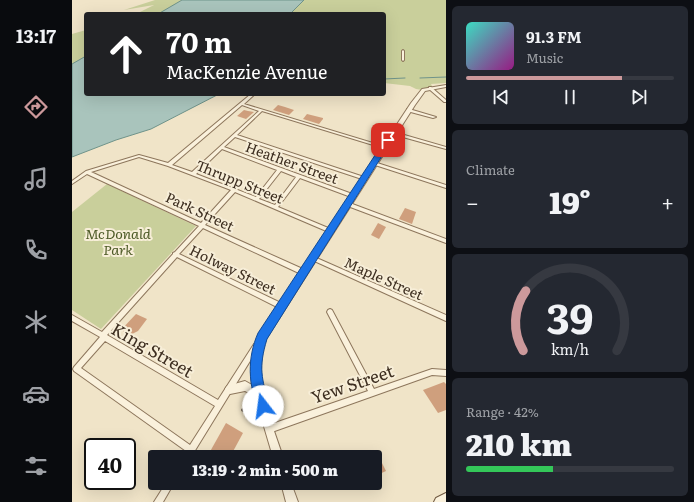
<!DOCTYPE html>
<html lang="en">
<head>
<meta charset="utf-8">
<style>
	body { margin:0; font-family:Literata,serif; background:#242831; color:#f1f3f6; height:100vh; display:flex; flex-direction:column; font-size:15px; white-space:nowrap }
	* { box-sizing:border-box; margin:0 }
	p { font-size:13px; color:#9ea1a6 }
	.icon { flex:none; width:22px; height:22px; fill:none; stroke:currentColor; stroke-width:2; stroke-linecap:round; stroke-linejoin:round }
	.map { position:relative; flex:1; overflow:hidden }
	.panel { display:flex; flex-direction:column; gap:6px; padding:6px; background:#0d0f14; width:248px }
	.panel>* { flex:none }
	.guide { position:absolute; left:12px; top:12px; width:302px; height:84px; border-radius:4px; box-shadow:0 4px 16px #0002; background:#202124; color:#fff; overflow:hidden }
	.speed { position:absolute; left:12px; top:438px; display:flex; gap:8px; font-size:20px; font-weight:700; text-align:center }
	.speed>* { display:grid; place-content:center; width:52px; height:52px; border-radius:50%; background:#171b24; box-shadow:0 4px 16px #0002; line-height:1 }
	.speed .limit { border:2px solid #111; border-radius:6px; background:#fff; color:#111 }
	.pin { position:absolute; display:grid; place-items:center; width:34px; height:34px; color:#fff; margin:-17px; border-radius:8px; box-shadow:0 2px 6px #0006 }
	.me { position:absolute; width:44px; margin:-22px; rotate:345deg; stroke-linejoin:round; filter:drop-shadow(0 0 3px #0008) }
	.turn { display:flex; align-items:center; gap:14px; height:84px; padding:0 16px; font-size:18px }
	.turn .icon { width:52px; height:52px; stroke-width:2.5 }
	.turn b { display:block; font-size:28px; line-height:34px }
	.big { font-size:30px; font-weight:800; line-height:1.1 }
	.panel .tile { flex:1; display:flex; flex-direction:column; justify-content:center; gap:6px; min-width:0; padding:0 14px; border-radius:6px; background:#242831 }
	.panel .dial { align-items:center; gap:0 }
	.dial svg { height:104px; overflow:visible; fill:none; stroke:#363941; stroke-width:7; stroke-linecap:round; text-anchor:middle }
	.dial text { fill:#f1f3f6; stroke:none }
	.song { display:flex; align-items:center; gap:12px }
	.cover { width:48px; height:48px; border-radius:6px; background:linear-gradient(135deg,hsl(170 70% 55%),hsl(310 70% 35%)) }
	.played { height:4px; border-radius:2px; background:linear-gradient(90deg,#cc999b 75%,#363941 75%) }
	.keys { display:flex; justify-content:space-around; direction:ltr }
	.heat { display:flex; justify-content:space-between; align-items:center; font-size:22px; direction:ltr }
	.charge { height:6px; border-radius:3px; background:linear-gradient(90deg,#34c759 42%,#363941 0) }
	.trip { position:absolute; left:76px; top:450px; width:234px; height:40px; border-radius:4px; background:#171b24; box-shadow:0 4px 16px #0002; font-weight:800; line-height:40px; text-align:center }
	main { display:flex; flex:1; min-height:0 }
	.tabs { display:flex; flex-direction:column; width:72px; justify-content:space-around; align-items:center; background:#090b0e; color:#9ea1a6 }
	.tabs .icon { width:28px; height:28px }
	.tabs .current { color:#cc999b }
	.tabs b { font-size:18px; color:#f1f3f6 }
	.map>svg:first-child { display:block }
	.green { fill:#c9cf9b }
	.water { fill:#a9c4bc; stroke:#6f938a }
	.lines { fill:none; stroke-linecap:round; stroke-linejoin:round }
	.stream { stroke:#6f938a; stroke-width:1 }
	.building { fill:#cf9f7d }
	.minor-casing { stroke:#8d765c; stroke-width:2 }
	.tertiary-casing { stroke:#8d765c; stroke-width:2 }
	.secondary-casing { stroke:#6f573f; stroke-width:2 }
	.minor { fill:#faf1dc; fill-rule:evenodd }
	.tertiary { fill:#faf1dc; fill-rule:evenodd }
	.secondary { fill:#faf1dc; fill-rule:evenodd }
	.rail-casing { stroke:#3d2e20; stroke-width:3.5 }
	.rail { stroke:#f7eed8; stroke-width:2; stroke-dasharray:6; stroke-linecap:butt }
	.route { fill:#1a73e8; stroke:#114b97 }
	.labels { text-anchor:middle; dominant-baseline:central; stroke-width:4; stroke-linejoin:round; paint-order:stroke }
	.street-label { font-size:14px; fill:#3d2e20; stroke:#f7eed8 }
	.park-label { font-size:14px; font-style:italic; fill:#4d5a26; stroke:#f7eed8 }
	.near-street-label { font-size:17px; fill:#3d2e20; stroke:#f7eed8 }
</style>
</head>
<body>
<main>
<nav class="tabs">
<b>13:17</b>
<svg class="icon current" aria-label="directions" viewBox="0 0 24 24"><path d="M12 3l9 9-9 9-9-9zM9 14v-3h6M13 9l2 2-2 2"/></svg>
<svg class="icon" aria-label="music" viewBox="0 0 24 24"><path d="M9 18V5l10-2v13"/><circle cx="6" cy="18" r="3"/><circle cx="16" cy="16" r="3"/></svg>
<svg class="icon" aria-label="phone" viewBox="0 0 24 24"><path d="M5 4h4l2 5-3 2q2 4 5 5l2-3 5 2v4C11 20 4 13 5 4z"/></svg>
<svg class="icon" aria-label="climate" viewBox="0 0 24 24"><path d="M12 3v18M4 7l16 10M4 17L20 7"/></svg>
<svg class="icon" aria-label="car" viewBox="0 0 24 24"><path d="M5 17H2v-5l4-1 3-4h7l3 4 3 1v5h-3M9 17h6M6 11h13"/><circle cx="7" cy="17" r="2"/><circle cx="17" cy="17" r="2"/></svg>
<svg class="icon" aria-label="filters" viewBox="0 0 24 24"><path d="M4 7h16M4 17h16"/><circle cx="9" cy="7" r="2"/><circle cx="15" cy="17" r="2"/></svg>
</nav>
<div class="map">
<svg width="374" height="502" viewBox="0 0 374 502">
	<rect width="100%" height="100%" fill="#f0e4c8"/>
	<g class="green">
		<path d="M83 0H118L98 14H64L82 5 52 10Z"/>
		<path d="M232 0H374V83L359 84 360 86 356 91 344 89 338 86 312 83V14H218Z"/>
		<path d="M14 30V65L0 71V34Z"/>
		<path d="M35 184 124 226 29 329 0 310V212Z"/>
	</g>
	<g class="water">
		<path d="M110 0H232L218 14H86Z"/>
		<path d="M14 56V94H147L79 129 44 140 0 157V64Z"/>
	</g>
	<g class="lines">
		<g class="stream">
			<path d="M348 78 374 77"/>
			<path d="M312 79 333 78"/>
		</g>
	</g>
	<g class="building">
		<path d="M206 105 213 107 222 110 217 115 201 110Z"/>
		<path d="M172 110 176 111 182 112 174 119 165 116Z"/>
		<path d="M235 114 251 118V119L247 124 231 119Z"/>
		<path d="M333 208 344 212 340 224 327 219Z"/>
		<path d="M306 223 314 227 307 239 299 235Z"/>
		<path d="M64 314 75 319 66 331 58 335 49 330Z"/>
		<path d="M372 382 374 384V410L366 413 351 390Z"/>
		<path d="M154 423 171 433 158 457H135Z"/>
		<path d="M306 455 314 471 303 476V456Z"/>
	</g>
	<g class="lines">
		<g class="minor-casing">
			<g id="minor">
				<path d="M331 50 332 51V60L331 61 330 60V51Z"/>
				<path d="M357 87H359L374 100V102H372L357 89Z"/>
				<path d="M179 94H183L172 104 314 147 312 148H311L190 111 165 135 292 177V179H290L163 137 152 147 283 195V196L281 198 279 197 228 178 206 207 261 230V232L259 233 163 192 133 225 233 270 234 272 233 274H229L131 228 107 254 211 304 212 306 211 308 209 309 105 257 35 335 146 400 182 344 184 343 186 344 187 346 186 348 119 457H111L114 451 2 371 1 369 2 367 28 337 0 321V315L30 332 101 254V253L103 252 127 226 15 174 0 184V181L14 171 67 155 96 163ZM170 105 187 111 120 172 100 165ZM150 149 205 170 184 197 124 174ZM67 157 96 166 159 190 129 223 19 172ZM209 171 224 177 203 205 187 199ZM33 341 143 406 118 445 9 368Z"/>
				<path d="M335 109H337L364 117 361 118 335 111Z"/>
				<path d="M320 132H322L374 147V149L320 134Z"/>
				<path d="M300 162H302L374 185V188L300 164Z"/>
				<path d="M275 202 374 239V243L273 205V203Z"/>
				<path d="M240 256 374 315V321L238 259 237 258 238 257Z"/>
				<path d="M258 309 260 310 302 389 360 369 374 370V376L360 375 197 433 193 429 197 425 296 391 255 312 256 310Z"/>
				<path d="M94 483H102L91 502H82Z"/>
			</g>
		</g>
		<g class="tertiary-casing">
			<g id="tertiary">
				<path d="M374 85V87L353 91 343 105 194 339C180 379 198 418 211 457H201L183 396 173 391 158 394 155 392 153 389 155 386 173 381 180 385C177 367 180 351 187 334L339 103 350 89Z"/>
				<path d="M209 483H219L226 502H214Z"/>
			</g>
		</g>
		<g class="secondary-casing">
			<path id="secondary" d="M374 493V502H362L364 498Z"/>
		</g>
		<use href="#minor" class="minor"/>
		<use href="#tertiary" class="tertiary"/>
		<use href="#secondary" class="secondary"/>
		<g class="rail-casing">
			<path id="rail" d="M171 410H175"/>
		</g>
		<use href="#rail" class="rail"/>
	</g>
	<path class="route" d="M316 138 320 140 195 339C186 369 190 377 197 406L195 411 191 413 187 411C176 385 175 358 186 333L313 140Z"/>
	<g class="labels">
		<g class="street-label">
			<text transform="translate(220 162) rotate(20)">Heather Street</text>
			<text transform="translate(168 181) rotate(22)">Thrupp Street</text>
			<text transform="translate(128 211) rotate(25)">Park Street</text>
			<text transform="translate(161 269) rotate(26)">Holway Street</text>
			<text transform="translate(312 278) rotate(24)">Maple Street</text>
		</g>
		<g class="park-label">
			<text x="46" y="233">McDonald<tspan x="46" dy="16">Park</tspan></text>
		</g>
		<g class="near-street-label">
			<text transform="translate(81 349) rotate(30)">King Street</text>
			<text transform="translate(280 383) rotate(-19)">Yew Street</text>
		</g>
	</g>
</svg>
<div class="speed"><div class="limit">40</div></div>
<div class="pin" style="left:316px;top:140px;background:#d93025"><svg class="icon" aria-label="arrive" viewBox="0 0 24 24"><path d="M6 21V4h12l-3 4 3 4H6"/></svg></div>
<svg class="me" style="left:191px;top:406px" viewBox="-20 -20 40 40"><circle r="19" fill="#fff"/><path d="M0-13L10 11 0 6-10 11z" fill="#1a73e8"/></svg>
<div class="trip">13:19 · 2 min · 500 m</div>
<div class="guide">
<div class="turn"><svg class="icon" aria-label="ahead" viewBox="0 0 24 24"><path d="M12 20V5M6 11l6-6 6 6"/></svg><div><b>70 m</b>MacKenzie Avenue</div></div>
</div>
</div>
<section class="panel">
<div class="tile">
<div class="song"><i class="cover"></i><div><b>91.3 FM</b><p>Music</p></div></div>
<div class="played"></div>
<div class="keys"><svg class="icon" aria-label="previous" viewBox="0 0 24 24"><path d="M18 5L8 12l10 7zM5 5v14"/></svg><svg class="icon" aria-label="pause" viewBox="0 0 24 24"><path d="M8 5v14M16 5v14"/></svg><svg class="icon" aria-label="next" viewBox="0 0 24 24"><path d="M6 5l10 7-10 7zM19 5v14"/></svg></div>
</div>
<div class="tile"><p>Climate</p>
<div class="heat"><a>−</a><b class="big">19°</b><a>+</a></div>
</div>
<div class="tile dial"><svg viewBox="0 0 100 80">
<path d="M14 69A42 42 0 1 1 86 69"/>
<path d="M14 69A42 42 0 0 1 16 23" stroke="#cc999b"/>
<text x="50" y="56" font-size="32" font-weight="700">39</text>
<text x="50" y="72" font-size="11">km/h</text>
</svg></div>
<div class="tile"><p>Range · 42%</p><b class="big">210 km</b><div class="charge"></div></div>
</section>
</main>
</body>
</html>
